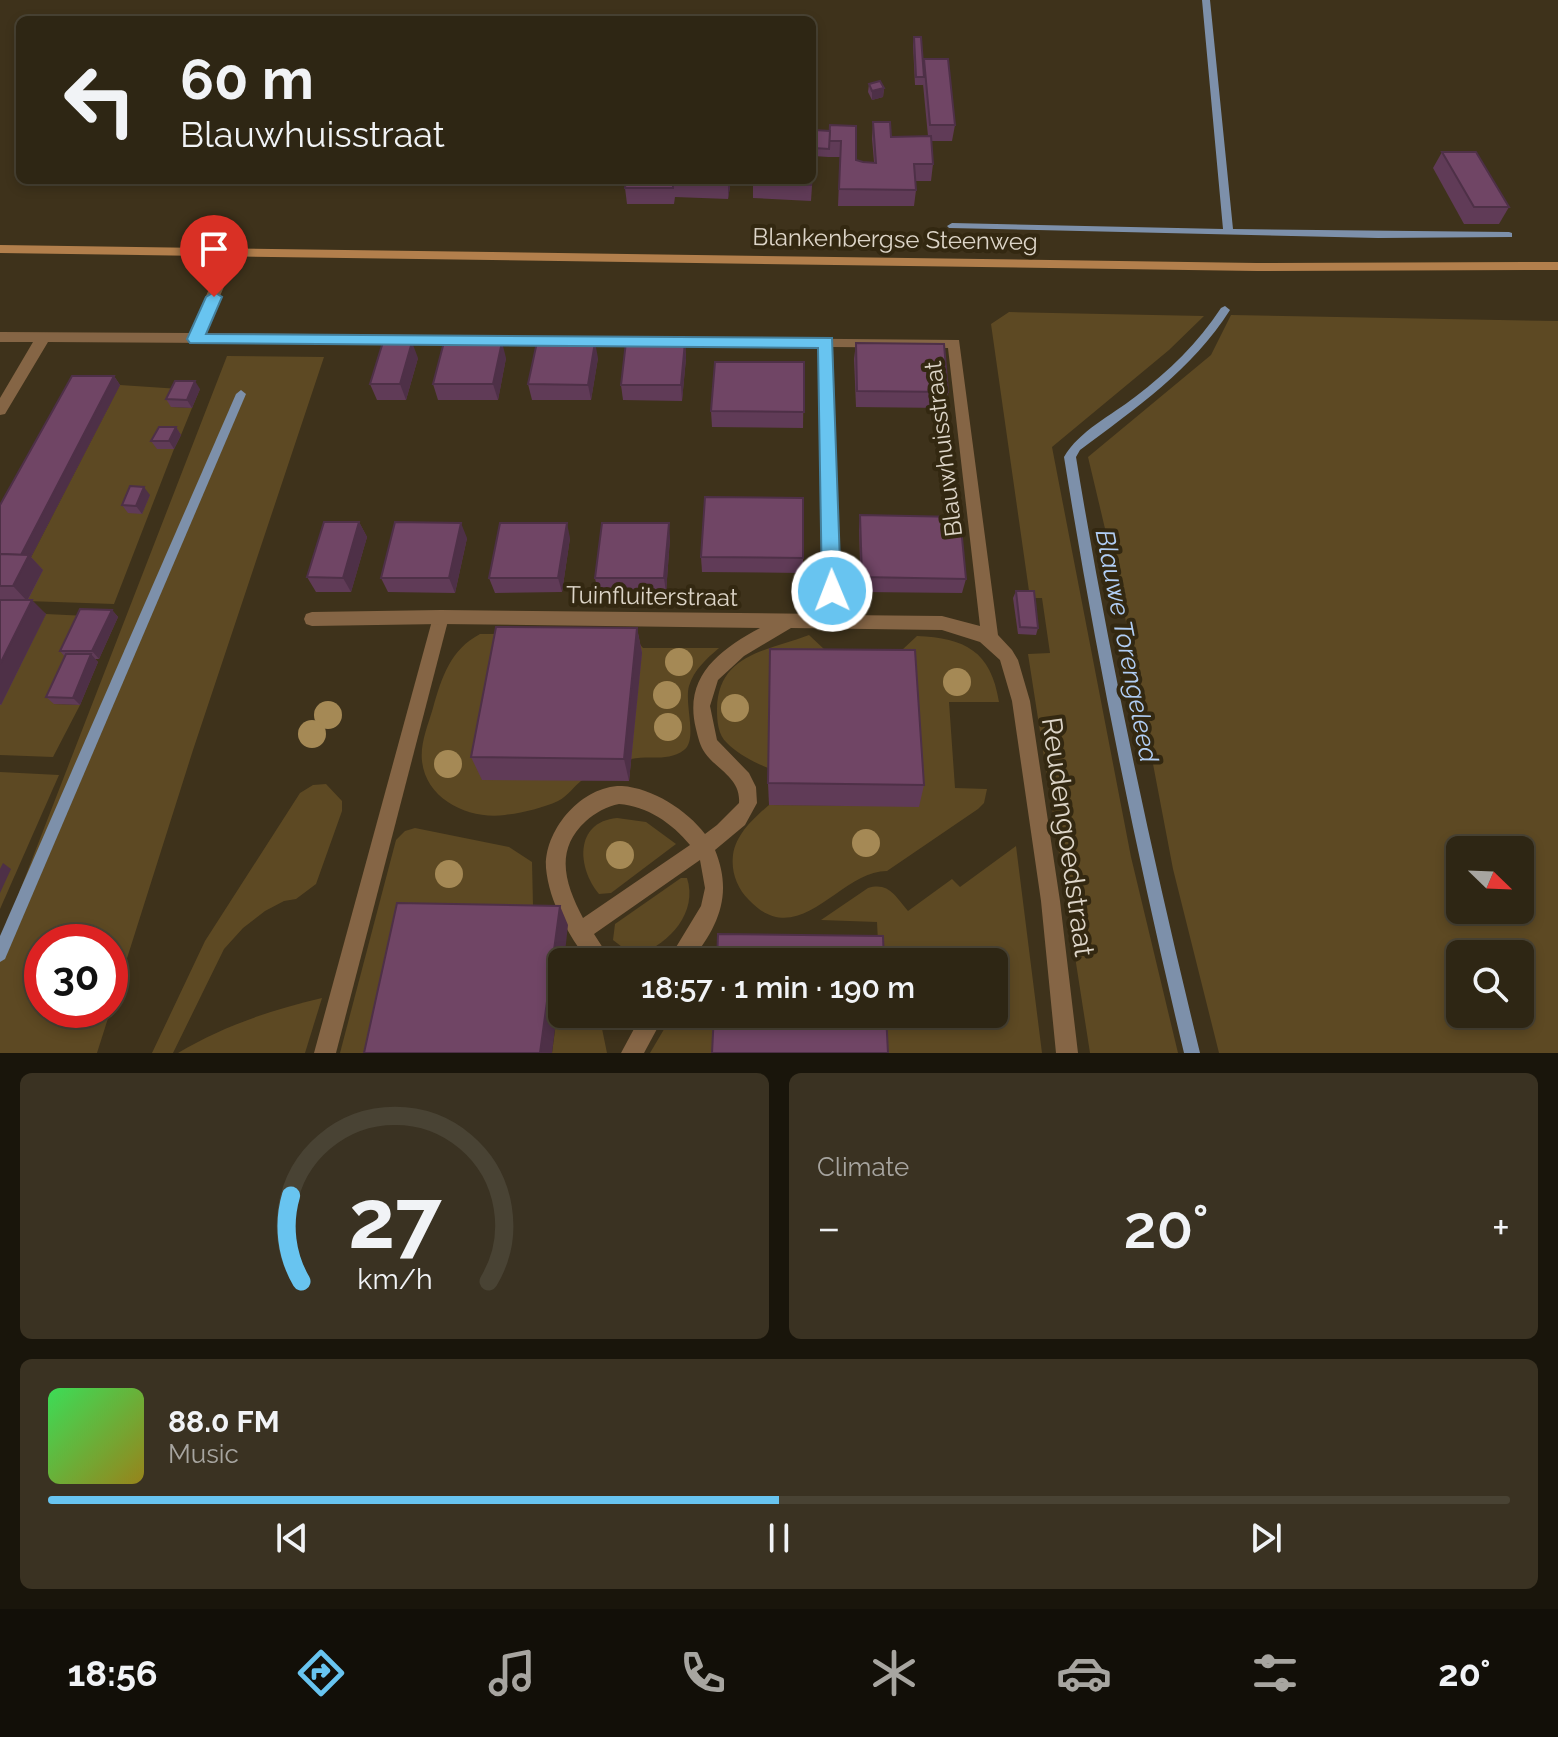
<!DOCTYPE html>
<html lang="en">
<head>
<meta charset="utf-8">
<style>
	body { margin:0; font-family:Raleway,sans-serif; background:#3a3222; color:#f1f3f6; height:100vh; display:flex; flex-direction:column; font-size:30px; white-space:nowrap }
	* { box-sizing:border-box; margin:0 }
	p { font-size:26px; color:#a7a5a0 }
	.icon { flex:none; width:44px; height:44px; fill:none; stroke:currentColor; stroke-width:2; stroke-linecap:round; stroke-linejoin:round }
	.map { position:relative; height:1053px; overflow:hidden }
	.drawer { display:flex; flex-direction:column; gap:20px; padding:20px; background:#19150b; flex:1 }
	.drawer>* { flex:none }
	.top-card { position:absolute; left:16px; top:16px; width:800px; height:168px; border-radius:12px; box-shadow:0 4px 12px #0003,0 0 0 2px #494334; background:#2e2614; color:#f1f3f6; overflow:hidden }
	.needle { width:52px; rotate:113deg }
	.buttons { position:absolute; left:1446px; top:836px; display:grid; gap:16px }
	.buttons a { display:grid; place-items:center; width:88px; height:88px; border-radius:12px; background:#2e2614; box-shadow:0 4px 12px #0003,0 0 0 2px #494334; font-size:40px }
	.speed { position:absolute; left:24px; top:924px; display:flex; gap:16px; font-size:40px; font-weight:700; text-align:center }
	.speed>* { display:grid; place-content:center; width:104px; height:104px; border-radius:50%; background:#2e2614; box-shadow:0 4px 12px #0003,0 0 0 2px #494334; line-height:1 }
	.speed .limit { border:12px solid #d22; background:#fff; color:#111 }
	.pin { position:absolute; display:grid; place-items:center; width:68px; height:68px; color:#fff; margin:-82px -34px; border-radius:50% 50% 50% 0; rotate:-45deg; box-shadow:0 0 8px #0007 }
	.pin .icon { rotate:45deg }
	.me { position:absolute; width:88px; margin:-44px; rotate:359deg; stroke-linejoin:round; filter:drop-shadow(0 0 6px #0008) }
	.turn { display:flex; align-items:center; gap:28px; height:168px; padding:0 32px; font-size:36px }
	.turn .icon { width:104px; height:104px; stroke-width:2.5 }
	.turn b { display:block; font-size:56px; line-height:68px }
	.big { font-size:60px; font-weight:600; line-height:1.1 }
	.drawer .widget { flex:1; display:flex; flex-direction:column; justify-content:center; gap:12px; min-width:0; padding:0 28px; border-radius:12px; background:#3a3222 }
	.drawer .dial { align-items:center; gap:0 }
	.dial svg { height:208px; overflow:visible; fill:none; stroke:#494334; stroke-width:7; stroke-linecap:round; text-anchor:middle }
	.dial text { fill:#f1f3f6; stroke:none }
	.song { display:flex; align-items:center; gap:24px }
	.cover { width:96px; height:96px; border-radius:12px; background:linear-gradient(135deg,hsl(130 70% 55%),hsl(50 70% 35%)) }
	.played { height:8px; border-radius:4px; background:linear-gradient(90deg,#68c4f0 50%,#494334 50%) }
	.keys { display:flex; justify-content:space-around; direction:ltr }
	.heat { display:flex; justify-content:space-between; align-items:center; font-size:44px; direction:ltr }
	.drawer .tiles { flex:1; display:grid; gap:20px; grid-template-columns:1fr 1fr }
	.widget:last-child { grid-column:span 2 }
	.trip { position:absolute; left:548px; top:948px; width:460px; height:80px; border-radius:12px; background:#2e2614; box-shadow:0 4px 12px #0003,0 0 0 2px #494334; font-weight:600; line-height:80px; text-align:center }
	.tab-bar { display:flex; height:128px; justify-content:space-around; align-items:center; background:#120f08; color:#a7a5a0 }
	.tab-bar .icon { width:56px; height:56px }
	.tab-bar .on { color:#68c4f0 }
	.tab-bar b { font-size:36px; color:#f1f3f6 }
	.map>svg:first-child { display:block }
	.green { fill:#5d4923; fill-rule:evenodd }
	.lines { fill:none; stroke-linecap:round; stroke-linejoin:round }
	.stream { fill:#7d90aa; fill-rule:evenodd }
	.lane { fill:#856545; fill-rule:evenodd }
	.street { fill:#856545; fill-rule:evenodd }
	.secondary { fill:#b27f4c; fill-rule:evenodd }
	.tree { fill:#a58955 }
	.wall { fill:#603b57 }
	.shaded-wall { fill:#4e3047 }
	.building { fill:#704565; stroke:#4e3047; stroke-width:2 }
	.route { fill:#68c4f0; stroke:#447f9c; stroke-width:2 }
	.labels { text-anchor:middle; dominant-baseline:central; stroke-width:8; stroke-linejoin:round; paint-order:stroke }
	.street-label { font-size:24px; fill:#ddd5c8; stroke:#332811 }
	.water-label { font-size:26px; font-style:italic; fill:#b1cef5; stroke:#332811 }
	.near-street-label { font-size:28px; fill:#ddd5c8; stroke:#332811 }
</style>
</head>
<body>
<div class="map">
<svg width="1558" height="1053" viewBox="0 0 1558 1053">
	<rect width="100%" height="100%" fill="#3e321b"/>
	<g class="green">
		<path d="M1009 312 1204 316 1169 350 1052 447 1131 857 1178 1053H1090L1028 654 1050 653 1042 598H1030L991 324Z"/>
		<path d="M1231 315 1558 321V1053H1219L1173 869 1121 596 1088 457 1211 355ZM1460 850H1520V910H1460ZM1460 954H1520V1014H1460Z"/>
		<path d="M227 356 324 357 193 750 97 1053H0V942ZM42 942H110V1010H42Z"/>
		<path d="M120 385 180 389 172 407 192 408 181 435H164L174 449 114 604 27 601 25 569Z"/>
		<path d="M46 614 87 616 54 704 80 705 53 757 0 755V705Z"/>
		<path d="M480 634H631L643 648H719C706 659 694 670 689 686 684 704 698 740 684 750 668 762 650 755 631 759 624 761 616 766 609 769 600 773 589 776 581 781 573 787 568 796 558 801 543 808 522 813 505 815 470 820 426 800 422 761 420 744 428 725 433 708 442 677 450 650 480 634Z"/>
		<path d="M809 635 825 650H902L917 636C965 638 991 651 999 702H949L955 788 987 789 984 803 978 809 887 871C839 871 799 953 749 900 737 888 731 872 733 855 736 834 754 818 769 805L919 806C868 794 763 780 727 743 718 735 717 721 717 709 718 654 767 651 809 635Z"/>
		<path d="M0 772 59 775 0 909Z"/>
		<path d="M326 784 342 801V811L316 884 296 899 284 901 265 911 243 928 224 949 173 1053H152L205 941 300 793 313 785Z"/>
		<path d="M617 818 646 822 676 844 611 893 599 894C577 868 574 822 617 818Z"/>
		<path d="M415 828 509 847 532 862 533 906 384 1053H340L396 840 405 831Z"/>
		<path d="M1016 846 1042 1053H883L881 1014H994V962H879L877 922 821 920 868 888C889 882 895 896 908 911L952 879 960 887Z"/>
		<path d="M681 878H687C698 912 670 943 640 954L626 950 613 940 615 924Z"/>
		<path d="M562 978V1014H599L607 1053H552Z"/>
		<path d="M322 998 305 1053H178C223 1026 271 1010 322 998Z"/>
		<path d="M673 1014H717L716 1053H650Z"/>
	</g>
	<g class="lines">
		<g class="stream">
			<path d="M1202 0H1210L1233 229 1509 232 1512 233V237L1378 238 949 228 947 226 952 223 1223 229Z"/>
			<path d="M1225 306 1230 310C1192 370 1136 408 1080 450L1076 457C1109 658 1152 856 1200 1053H1184C1137 856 1096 657 1064 457 1079 431 1112 415 1135 397 1169 371 1198 343 1221 308Z"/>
			<path d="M241 390 246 394 5 959 0 962V936L236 394Z"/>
		</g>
		<path class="lane" d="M441 610 447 612 449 617 336 1053H314L433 617 435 612Z"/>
		<g class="street">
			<path d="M232 248 239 252 204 333 959 340 998 635 1012 650 1018 660 1030 701 1060 901 1078 1053H1056L1041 901 1012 701 1000 660 980 642 942 630 791 628 744 656 718 680 710 706 717 740 749 773 756 787 757 803 745 825 715 850C733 894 719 926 690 962H667L701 906 705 888 700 860 594 934 612 962H589C569 936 549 902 546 868 544 830 582 785 622 786 652 788 687 810 705 834L717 825 739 803C741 778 717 770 705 753 700 746 698 737 696 729 683 677 719 650 760 628L441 624 312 626 306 624 304 619 306 614 312 612 441 610 824 614 819 347 48 342 5 414 0 415V398L33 342H0V332L190 333 225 252ZM833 347 948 348 980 626 942 616 841 615ZM619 804C647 806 672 823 690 845L583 918C565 884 554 850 586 821 595 813 607 806 619 804Z"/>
			<path d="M642 1014H665L644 1053H621Z"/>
		</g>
		<path class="secondary" d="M0 245 1257 263 1558 262V270L1257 271 0 253Z"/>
	</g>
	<g class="tree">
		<circle cx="679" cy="662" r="14"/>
		<circle cx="957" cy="682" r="14"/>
		<circle cx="667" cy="695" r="14"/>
		<circle cx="735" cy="708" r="14"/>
		<circle cx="328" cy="715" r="14"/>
		<circle cx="668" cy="727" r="14"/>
		<circle cx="312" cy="734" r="14"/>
		<circle cx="448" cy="764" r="14"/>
		<circle cx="866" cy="843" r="14"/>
		<circle cx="620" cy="855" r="14"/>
		<circle cx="449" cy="874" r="14"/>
	</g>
	<g class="wall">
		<path d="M914 37 923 68 924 59 955 125 952 141H931L933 164 931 181H915L916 190 914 206H838L840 157H828L829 153 828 157 814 156 811 201 753 198V180L814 156 815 130 830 131V125L856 160 863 162H874L872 139 873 122 891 137 928 136 923 84V85H915L913 45Z"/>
		<path d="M869 84 884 88 883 97 872 100 868 92Z"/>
		<path d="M1442 152 1509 207 1499 224H1464L1433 168Z"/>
		<path d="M511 180H582L581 184 512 183Z"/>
		<path d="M585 180H603L602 183H585Z"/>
		<path d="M621 180H731L728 199 675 197 674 204H627L625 188 626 182H621Z"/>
		<path d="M685 342 686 358 682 401 623 400 621 385Z"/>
		<path d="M856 343 948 392 945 408 856 407 854 359Z"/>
		<path d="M418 358 406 400H377L370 384Z"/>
		<path d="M506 358 498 400H438L433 384Z"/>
		<path d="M598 358 591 400H532L528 384Z"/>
		<path d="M804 362 803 428 712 427 711 411Z"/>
		<path d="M114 376 120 385 31 557 43 570 28 600 46 614 1 705H0V505Z"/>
		<path d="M200 389 192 408 171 407 166 399Z"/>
		<path d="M176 427 181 435 174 449H157L151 441Z"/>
		<path d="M150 495 142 514 128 513 122 505Z"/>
		<path d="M803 498V573L702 572 701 557Z"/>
		<path d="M860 515 966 579 962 593 861 592 859 530Z"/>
		<path d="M359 522 367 537 351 592H316L307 577Z"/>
		<path d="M467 538 455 593 388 592 381 578Z"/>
		<path d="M570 538 562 592 495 593 489 578Z"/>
		<path d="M670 538 666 593H598L595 578Z"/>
		<path d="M1016 591 1038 628 1036 635 1018 634 1013 598Z"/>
		<path d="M112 610 118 617 99 659H95L98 662 80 705 54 704 46 697 65 657 60 651Z"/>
		<path d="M637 628 642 653 629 781 482 780 471 757Z"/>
		<path d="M768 783 924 785 919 807 769 805Z"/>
	</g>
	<g class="shaded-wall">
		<path d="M884 88 883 97 872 100V91Z"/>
		<path d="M728 180H731L728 199Z"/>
		<path d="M412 342 418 358 406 400 400 384Z"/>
		<path d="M502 342 506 358 498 400 493 384Z"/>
		<path d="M595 342 598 358 591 400 588 385Z"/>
		<path d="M685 342 686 358 682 401 681 385Z"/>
		<path d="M114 376 120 385 31 557 43 570 27 601 13 586 18 562Z"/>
		<path d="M195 381 200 389 192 408 187 400Z"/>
		<path d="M176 427 181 435 174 449 169 441Z"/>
		<path d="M144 487 150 495 142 514 136 506Z"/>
		<path d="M359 522 367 537 351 592 343 578Z"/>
		<path d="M461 523 467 538 455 593 449 578Z"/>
		<path d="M567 523 570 538 562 592 558 578Z"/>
		<path d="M669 523 670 538 666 593 664 578Z"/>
		<path d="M32 600 46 614 1 705 0 704V664Z"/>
		<path d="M112 610 118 617 99 659 92 651Z"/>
		<path d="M637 628 642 653 629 781 624 759Z"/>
		<path d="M91 654 98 662 80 705 73 698Z"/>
		<path d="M3 863 11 869 0 893V869Z"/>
		<path d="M560 906 568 925 564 962H562V974L552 1053H540Z"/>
	</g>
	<g class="building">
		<path d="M914 37H921L924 77H916Z"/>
		<path d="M924 59H948L955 125H930Z"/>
		<path d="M880 81 884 88 872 91 869 84Z"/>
		<path d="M873 122H890L891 137 931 136 933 164H914L916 190 839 189 841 141H829L830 125 856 126V160L863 162 876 163Z"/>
		<path d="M815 130 830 131 829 149 814 148Z"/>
		<path d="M1442 152H1476L1509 207H1474Z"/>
		<path d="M812 156H814L812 179Z"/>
		<path d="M626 180H728V183L673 181V188H625Z"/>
		<path d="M753 180H812L811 185 752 182Z"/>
		<path d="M383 342H412L400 384H370Z"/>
		<path d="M444 342H502L493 384H433Z"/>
		<path d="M537 342H595L588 385 528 384Z"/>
		<path d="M626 342H685L681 385H621Z"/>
		<path d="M856 343 944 344 948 392 857 391Z"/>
		<path d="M715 362H804V412L711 411Z"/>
		<path d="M72 376H114L21 555 0 554V505Z"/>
		<path d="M175 381H195L187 400 166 399Z"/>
		<path d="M159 427H176L169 441H151Z"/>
		<path d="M130 486 144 487 136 506 122 505Z"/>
		<path d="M705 497 803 498V558L701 557Z"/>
		<path d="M860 515 960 517 966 579 862 577Z"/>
		<path d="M324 522H359L343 578 307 577Z"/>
		<path d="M395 522 461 523 449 578H381Z"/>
		<path d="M500 523H567L558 578H489Z"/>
		<path d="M602 523H669L664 578H595Z"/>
		<path d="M0 554 29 555 13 586H0Z"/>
		<path d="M1016 591H1034L1038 628 1020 627Z"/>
		<path d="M0 600H32L0 664Z"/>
		<path d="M80 609 112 610 92 651H60Z"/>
		<path d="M496 627 637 628 624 759 471 757Z"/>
		<path d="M770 649 915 650 924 785 768 783Z"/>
		<path d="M66 654H91L73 698 46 697Z"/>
		<path d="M397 903 560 906 540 1053H364Z"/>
		<path d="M718 934 883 936 884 962H717Z"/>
		<path d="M714 1014H886L888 1053H712Z"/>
	</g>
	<path class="route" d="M214 292 222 297 206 334 832 338 841 591 839 596H825L822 591 818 348 190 343 187 339 206 297Z"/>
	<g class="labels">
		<g class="street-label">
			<text transform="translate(895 239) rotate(1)">Blankenbergse Steenweg</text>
			<text transform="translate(943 449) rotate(-97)">Blauwhuisstraat</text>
			<text transform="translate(652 596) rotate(1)">Tuinfluiterstraat</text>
		</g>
		<g class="water-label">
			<text transform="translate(1127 646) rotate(79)">Blauwe Torengeleed</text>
		</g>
		<g class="near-street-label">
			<text transform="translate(1068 837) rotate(82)">Reudengoedstraat</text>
		</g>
	</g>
</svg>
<div class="buttons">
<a><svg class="needle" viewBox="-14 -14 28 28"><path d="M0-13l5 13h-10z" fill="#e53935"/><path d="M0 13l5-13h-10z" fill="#a7a5a0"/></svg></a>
<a><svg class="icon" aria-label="search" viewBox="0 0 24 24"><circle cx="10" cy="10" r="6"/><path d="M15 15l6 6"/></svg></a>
</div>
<div class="speed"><div class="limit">30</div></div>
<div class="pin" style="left:214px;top:297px;background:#d93025"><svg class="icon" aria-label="arrive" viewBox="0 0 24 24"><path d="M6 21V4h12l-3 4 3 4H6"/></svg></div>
<svg class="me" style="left:832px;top:591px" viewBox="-20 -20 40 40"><circle r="17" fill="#68c4f0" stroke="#fff" stroke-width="3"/><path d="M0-11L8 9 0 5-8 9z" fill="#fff"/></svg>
<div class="trip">18:57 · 1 min · 190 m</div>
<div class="top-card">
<div class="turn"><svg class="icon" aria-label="left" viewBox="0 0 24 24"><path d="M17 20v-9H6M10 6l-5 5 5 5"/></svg><div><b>60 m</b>Blauwhuisstraat</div></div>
</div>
</div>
<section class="drawer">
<div class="tiles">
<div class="widget dial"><svg viewBox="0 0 100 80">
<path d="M14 69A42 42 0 1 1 86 69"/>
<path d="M14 69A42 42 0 0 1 10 36" stroke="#68c4f0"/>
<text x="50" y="56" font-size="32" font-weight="700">27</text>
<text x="50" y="72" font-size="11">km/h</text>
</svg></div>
<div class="widget"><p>Climate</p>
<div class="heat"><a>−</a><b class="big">20°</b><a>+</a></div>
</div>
<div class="widget">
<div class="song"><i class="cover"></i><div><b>88.0 FM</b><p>Music</p></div></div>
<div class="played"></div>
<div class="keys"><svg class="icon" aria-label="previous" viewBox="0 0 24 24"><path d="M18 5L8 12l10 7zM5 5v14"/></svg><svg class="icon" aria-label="pause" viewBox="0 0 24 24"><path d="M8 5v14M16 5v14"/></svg><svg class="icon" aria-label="next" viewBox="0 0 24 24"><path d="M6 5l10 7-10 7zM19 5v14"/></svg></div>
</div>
</div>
</section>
<nav class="tab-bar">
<b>18:56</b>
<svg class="icon on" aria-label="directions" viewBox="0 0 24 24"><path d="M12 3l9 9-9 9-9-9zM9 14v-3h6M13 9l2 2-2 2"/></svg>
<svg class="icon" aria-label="music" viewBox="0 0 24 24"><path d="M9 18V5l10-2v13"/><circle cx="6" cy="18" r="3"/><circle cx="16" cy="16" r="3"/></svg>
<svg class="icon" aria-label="phone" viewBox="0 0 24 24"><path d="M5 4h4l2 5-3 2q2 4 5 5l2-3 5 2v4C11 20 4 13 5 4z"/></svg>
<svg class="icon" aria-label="climate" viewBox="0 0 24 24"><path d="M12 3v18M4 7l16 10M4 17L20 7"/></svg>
<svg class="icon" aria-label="car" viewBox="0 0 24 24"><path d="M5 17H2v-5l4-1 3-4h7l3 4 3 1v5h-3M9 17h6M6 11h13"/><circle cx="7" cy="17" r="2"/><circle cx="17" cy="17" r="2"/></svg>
<svg class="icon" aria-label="filters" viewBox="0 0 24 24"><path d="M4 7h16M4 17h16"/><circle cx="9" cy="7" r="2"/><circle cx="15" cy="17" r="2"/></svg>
<b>20°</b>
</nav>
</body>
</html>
